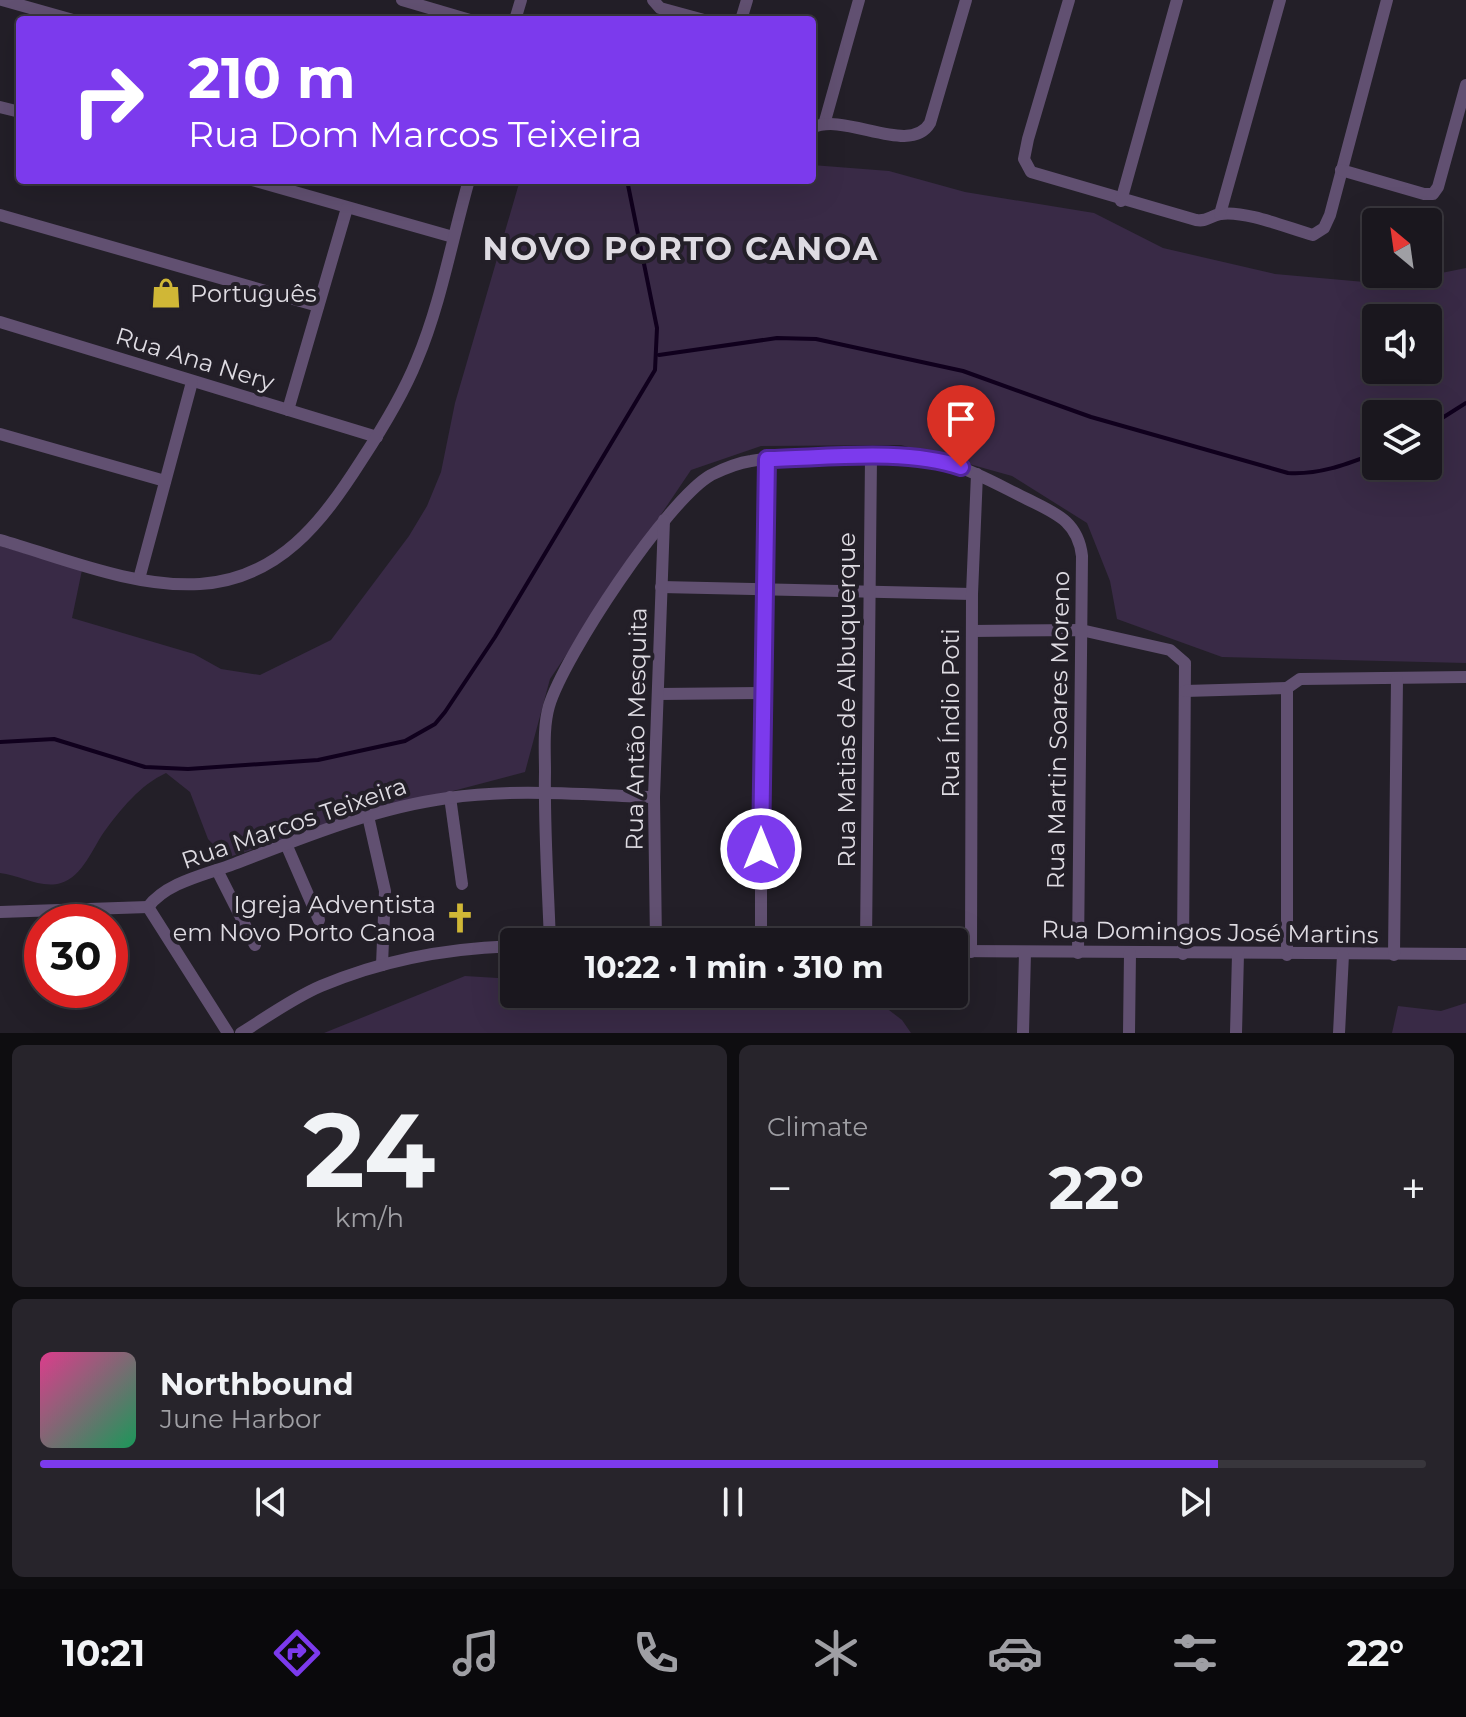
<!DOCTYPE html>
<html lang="en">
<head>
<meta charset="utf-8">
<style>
	body { margin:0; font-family:Montserrat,sans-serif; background:#27242b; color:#f1f3f6; height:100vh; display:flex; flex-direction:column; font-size:30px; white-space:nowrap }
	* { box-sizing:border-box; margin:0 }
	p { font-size:26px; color:#9f9fa4 }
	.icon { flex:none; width:44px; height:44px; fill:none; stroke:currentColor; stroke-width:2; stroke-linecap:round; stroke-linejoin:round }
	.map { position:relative; height:1033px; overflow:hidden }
	.panel { display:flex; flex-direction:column; gap:12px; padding:12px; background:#0e0d10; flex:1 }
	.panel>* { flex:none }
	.guide { position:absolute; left:16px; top:16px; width:800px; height:168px; border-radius:8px; box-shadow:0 8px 32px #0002,0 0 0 2px #38363c; background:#7c3aed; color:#fff; overflow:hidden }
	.needle { width:52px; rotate:331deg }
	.fabs { position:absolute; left:1362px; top:208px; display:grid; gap:16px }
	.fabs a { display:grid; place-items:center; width:80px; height:80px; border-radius:8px; background:#1a171e; box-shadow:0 8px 32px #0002,0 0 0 2px #38363c; font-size:40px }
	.speed { position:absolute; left:24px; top:904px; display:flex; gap:16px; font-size:40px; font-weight:700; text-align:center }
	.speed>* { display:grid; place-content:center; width:104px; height:104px; border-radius:50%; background:#1a171e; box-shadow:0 8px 32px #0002,0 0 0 2px #38363c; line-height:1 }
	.speed .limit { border:12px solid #d22; background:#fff; color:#111 }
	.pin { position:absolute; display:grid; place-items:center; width:68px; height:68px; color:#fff; margin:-82px -34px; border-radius:50% 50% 50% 0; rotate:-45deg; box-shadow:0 0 8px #0007 }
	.pin .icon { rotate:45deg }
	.me { position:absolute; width:88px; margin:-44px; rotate:0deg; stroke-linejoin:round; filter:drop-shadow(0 0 6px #0008) }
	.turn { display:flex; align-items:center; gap:28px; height:168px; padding:0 40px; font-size:36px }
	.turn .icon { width:104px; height:104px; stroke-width:2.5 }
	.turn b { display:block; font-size:56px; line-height:68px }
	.big { font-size:60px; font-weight:700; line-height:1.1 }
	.panel .widget { flex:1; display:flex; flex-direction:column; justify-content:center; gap:12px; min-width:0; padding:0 28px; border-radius:12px; background:#27242b }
	.panel .dial { align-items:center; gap:0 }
	.dial b { font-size:104px; line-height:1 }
	.song { display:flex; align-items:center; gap:24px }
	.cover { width:96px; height:96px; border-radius:12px; background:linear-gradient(135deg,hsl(330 70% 55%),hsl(150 70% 35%)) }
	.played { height:8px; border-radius:4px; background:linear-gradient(90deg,#7c3aed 85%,#38363c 85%) }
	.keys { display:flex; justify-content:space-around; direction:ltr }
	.heat { display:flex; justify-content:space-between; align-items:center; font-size:44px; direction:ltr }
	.panel .tiles { flex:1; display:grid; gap:12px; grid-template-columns:1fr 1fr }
	.widget:last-child { grid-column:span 2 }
	.trip { position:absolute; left:500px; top:928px; width:468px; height:80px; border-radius:8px; background:#1a171e; box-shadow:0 8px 32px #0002,0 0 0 2px #38363c; font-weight:700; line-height:80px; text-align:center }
	.tab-bar { display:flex; height:128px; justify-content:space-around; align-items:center; background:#0a090c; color:#9f9fa4 }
	.tab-bar .icon { width:56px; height:56px }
	.tab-bar .active { color:#7c3aed }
	.tab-bar b { font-size:36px; color:#f1f3f6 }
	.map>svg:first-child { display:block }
	.green { fill:#392a46; fill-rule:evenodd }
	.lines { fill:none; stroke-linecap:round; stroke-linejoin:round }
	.stream { stroke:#10001d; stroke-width:4 }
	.minor { stroke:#615071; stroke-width:12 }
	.route-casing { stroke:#51269a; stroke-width:20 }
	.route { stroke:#7c3aed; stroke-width:14 }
	.labels { text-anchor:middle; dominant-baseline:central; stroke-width:8; stroke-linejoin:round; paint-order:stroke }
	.poi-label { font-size:24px; fill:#dedbe2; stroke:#231f28; text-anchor:start }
	.street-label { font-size:24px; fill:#dedbe2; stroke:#231f28 }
	.district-label { font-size:32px; font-weight:bold; letter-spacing:2px; fill:#dedbe2; stroke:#231f28 }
</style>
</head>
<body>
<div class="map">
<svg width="1466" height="1033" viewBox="0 0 1466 1033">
	<rect width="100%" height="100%" fill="#231f28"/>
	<g class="green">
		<path d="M812 165 889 171 965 192 1094 213 1163 248 1275 274 1387 284 1466 268V663L1222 657 1117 619 1110 581 1087 523 1012 476 901 445 761 446 691 470 550 679 525 772 369 813 226 858 208 839 190 792 166 773C140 785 121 809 104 832 92 849 83 876 61 883 41 889 19 875 0 873V546L82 570 72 618 194 654 221 669 260 675 331 640 409 536 427 506 441 472 455 403 520 180H812ZM1376 318H1428V370H1376ZM1376 414H1428V466H1376Z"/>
		<path d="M465 976 514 979V994H730L881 1004 902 1020 911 1033H324Z"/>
		<path d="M1466 1003V1033H1392L1398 1006 1441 1011Z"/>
	</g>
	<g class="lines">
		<g class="stream">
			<path d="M659 355 777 338 816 339 963 371 1091 417 1288 473C1320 475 1347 464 1376 453"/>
			<path d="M1428 427 1466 403"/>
			<path d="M0 742 54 739 145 767 188 769 318 760 405 741 435 724 445 712 495 637 655 370 657 328 627 180"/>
		</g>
		<g class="minor">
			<path d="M2 0 73 20"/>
			<path d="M402 0 470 20"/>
			<path d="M653 0 660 8 704 20"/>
			<path d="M1069 0 1028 139 1024 159 1031 172 1196 220C1207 222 1210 216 1220 214 1245 210 1288 228 1313 235L1324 228 1330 215 1387 0"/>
			<path d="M515 20 521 0"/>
			<path d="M741 20 747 0"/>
			<path d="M0 107 20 112"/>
			<path d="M825 121 859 0"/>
			<path d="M812 128C844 111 910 157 930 123L966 0"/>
			<path d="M1341 170 1424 194H1433L1438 187 1466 85"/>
			<path d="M252 180 453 237"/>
			<path d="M1121 201 1177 0"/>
			<path d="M1220 214 1280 0"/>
			<path d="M0 215 318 306"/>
			<path d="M0 322 377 437"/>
			<path d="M288 410 347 208"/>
			<path d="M0 434 165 481"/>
			<path d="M0 540C63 558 134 588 200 584 279 579 322 522 361 461 382 429 403 395 417 360 441 303 452 239 469 180"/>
			<path d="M139 579 192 382"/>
			<path d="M661 587 972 594"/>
			<path d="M972 631 1081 630 1170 650 1185 663 1183 954"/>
			<path d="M1185 691 1287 688"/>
			<path d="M658 694 761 693"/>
			<path d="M450 797 462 884"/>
			<path d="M368 816 385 891 382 965"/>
			<path d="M286 844 319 920"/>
			<path d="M217 870 255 945"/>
			<path d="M148 907C167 882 205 875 234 864 302 838 374 808 448 798 515 788 586 795 654 797"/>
			<path d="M148 907 228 1033"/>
			<path d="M0 912 148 907"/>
			<path d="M550 942C548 886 544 829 545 772 545 751 543 727 549 706 564 656 667 500 711 475 723 469 737 463 751 461 790 454 914 453 950 464 977 472 1002 487 1027 499 1055 513 1078 521 1082 556L1078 953"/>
			<path d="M656 942 654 797 664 520"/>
			<path d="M761 942V693L767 459"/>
			<path d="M866 942 871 457"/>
			<path d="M954 951 1466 954"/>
			<path d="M971 952 972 594 977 474"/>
			<path d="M1287 955V688L1300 679 1466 677"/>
			<path d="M1394 955 1397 679"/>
			<path d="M241 1033C267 1017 293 998 321 986 382 960 448 948 514 946"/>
			<path d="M1023 1033 1025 952"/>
			<path d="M1129 1033 1130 953"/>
			<path d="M1236 1033 1238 954"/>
			<path d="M1339 1033 1343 955"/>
		</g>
	</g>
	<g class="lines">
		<g class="route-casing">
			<path id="route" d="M761 849 767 459C826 458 905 448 961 467"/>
		</g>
		<use href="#route" class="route"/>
	</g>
	<defs>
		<g id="shop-bare" transform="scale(2.4)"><path d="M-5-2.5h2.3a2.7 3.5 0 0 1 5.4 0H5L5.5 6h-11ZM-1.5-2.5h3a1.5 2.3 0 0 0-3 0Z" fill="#d0b736" stroke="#231f28" stroke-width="2.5" paint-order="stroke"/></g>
		<g id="church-bare" transform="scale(2.4)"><path d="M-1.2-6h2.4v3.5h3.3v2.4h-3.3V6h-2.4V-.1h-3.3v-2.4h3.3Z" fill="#d0b736" stroke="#231f28" stroke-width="2.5" paint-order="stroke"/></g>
	</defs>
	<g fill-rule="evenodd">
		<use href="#shop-bare" x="166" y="293"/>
		<use href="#church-bare" x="460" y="918"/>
	</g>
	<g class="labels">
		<g class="poi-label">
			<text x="190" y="293">Português</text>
			<text x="436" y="904" text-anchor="end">Igreja Adventista<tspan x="436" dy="28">em Novo Porto Canoa</tspan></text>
		</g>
		<g class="street-label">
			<text transform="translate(195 359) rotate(17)">Rua Ana Nery</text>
			<text transform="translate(846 700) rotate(-90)">Rua Matias de Albuquerque</text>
			<text transform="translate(950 713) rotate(-90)">Rua Índio Poti</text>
			<text transform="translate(636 729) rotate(-89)">Rua Antão Mesquita</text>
			<text transform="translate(1058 730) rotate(-89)">Rua Martin Soares Moreno</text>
			<text transform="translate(294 823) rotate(-19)">Rua Marcos Teixeira</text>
			<text transform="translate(1210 932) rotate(1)">Rua Domingos José Martins</text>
		</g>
		<g class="district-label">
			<text x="681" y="248">NOVO PORTO CANOA</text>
		</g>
	</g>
</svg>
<div class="fabs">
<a><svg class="needle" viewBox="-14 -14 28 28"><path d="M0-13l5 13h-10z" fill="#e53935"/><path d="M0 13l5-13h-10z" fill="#9f9fa4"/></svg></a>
<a><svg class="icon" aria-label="sound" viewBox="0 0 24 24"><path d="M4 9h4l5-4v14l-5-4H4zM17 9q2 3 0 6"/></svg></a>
<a><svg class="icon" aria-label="layers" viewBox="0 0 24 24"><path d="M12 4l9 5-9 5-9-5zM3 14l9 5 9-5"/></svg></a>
</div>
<div class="speed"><div class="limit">30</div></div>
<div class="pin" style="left:961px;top:467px;background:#d93025"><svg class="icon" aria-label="arrive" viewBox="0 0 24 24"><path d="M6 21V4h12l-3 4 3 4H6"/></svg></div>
<svg class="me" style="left:761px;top:849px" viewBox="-20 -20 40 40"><circle r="17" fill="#7c3aed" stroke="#fff" stroke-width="3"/><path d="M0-11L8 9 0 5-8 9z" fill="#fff"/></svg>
<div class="trip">10:22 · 1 min · 310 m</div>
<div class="guide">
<div class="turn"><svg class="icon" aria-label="right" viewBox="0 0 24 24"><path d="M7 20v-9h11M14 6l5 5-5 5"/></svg><div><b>210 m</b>Rua Dom Marcos Teixeira</div></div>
</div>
</div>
<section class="panel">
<div class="tiles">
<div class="widget dial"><b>24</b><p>km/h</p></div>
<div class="widget"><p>Climate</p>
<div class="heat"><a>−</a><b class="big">22°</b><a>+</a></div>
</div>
<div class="widget">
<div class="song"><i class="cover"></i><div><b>Northbound</b><p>June Harbor</p></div></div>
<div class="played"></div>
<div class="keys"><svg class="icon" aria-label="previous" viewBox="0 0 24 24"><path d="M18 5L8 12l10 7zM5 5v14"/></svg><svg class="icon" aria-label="pause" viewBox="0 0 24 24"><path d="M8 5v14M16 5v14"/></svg><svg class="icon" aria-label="next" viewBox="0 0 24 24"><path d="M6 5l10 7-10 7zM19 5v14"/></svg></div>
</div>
</div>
</section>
<nav class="tab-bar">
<b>10:21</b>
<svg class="icon active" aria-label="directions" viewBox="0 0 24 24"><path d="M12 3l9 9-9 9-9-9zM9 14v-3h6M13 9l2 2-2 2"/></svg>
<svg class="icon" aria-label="music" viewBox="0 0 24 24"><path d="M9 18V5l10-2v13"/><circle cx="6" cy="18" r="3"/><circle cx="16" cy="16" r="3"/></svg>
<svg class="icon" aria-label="phone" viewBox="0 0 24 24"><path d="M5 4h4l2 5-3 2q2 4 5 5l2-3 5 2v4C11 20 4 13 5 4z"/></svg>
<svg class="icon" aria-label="climate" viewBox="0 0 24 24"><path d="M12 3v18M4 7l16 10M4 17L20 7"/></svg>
<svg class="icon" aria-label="car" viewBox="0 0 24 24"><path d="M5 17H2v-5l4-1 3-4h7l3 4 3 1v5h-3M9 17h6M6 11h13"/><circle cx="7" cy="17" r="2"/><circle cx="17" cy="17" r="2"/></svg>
<svg class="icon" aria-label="filters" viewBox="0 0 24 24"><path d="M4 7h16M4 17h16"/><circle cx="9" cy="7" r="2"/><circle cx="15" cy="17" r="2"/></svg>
<b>22°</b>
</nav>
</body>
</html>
